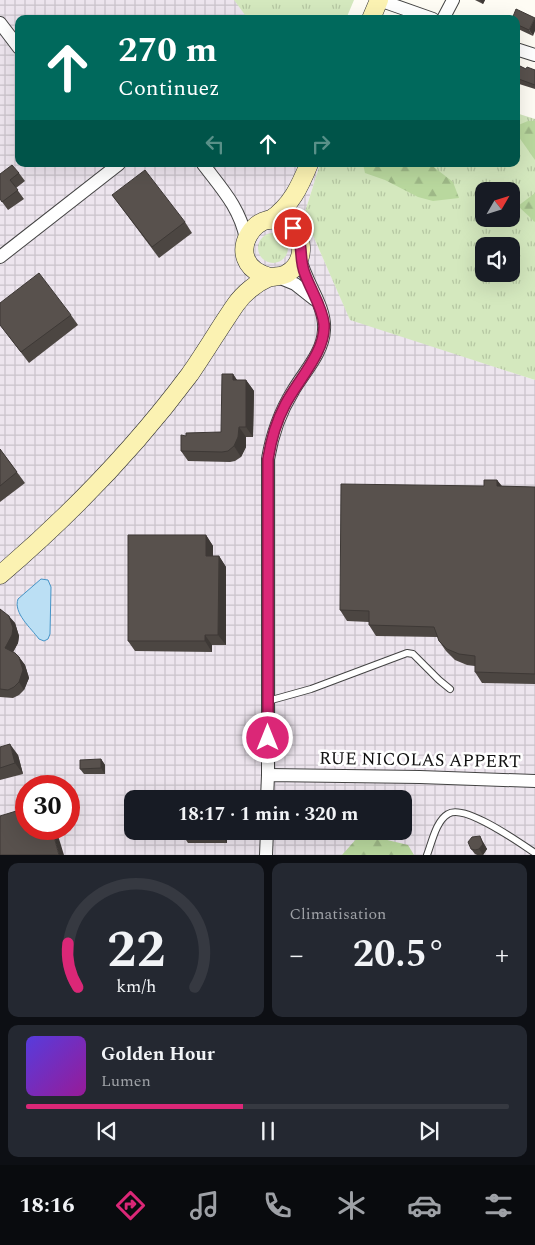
<!DOCTYPE html>
<html lang="fr">
<head>
<meta charset="utf-8">
<style>
	body { margin:0; font-family:Spectral,serif; background:#242831; color:#f1f3f6; height:100vh; display:flex; flex-direction:column; font-size:19px; white-space:nowrap }
	* { box-sizing:border-box; margin:0 }
	p { font-size:16px; color:#9ea1a6 }
	.icon { flex:none; width:28px; height:28px; fill:none; stroke:currentColor; stroke-width:2; stroke-linecap:round; stroke-linejoin:round }
	.map { position:relative; height:855px; overflow:hidden }
	.panel { display:flex; flex-direction:column; gap:8px; padding:8px; background:#0d0f14; flex:1 }
	.panel>* { flex:none }
	.guide { position:absolute; left:15px; top:15px; width:505px; height:152px; border-radius:10px; box-shadow:0 5px 20px #0002; background:#00695c; color:#fff; overflow:hidden }
	.needle { width:32px; rotate:51deg }
	.buttons { position:absolute; left:475px; top:182px; display:grid; gap:10px }
	.buttons a { display:grid; place-items:center; width:45px; height:45px; border-radius:10px; background:#171b24; box-shadow:0 5px 20px #0002; font-size:25px }
	.speed { position:absolute; left:15px; top:775px; display:flex; gap:10px; font-size:25px; font-weight:700; text-align:center }
	.speed>* { display:grid; place-content:center; width:65px; height:65px; border-radius:50%; background:#171b24; box-shadow:0 5px 20px #0002; line-height:1 }
	.speed .limit { border:8px solid #d22; background:#fff; color:#111 }
	.pin { position:absolute; display:grid; place-items:center; width:42px; height:42px; color:#fff; margin:-21px; border:2px solid #fff; border-radius:50%; box-shadow:0 1px 5px #0007 }
	.me { position:absolute; width:55px; margin:-28px; rotate:0deg; stroke-linejoin:round; filter:drop-shadow(0 0 4px #0008) }
	.turn { display:flex; align-items:center; gap:18px; height:105px; padding:0 20px; font-size:22px }
	.turn .icon { width:65px; height:65px; stroke-width:2.5 }
	.turn b { display:block; font-size:35px; line-height:42px }
	.lanes { display:flex; align-items:center; height:48px; padding:0 20px; background:#0003; justify-content:center; gap:25px; direction:ltr }
	.lanes .off { opacity:.35 }
	.big { font-size:38px; font-weight:700; line-height:1.1 }
	.panel .card { flex:1; display:flex; flex-direction:column; justify-content:center; gap:8px; min-width:0; padding:0 18px; border-radius:10px; background:#242831 }
	.panel .dial { align-items:center; gap:0 }
	.dial svg { height:130px; overflow:visible; fill:none; stroke:#363941; stroke-width:7; stroke-linecap:round; text-anchor:middle }
	.dial text { fill:#f1f3f6; stroke:none }
	.song { display:flex; align-items:center; gap:15px }
	.cover { width:60px; height:60px; border-radius:8px; background:linear-gradient(135deg,hsl(250 70% 55%),hsl(300 70% 35%)) }
	.played { height:5px; border-radius:2px; background:linear-gradient(90deg,#db2777 45%,#363941 45%) }
	.keys { display:flex; justify-content:space-around; direction:ltr }
	.heat { display:flex; justify-content:space-between; align-items:center; font-size:28px; direction:ltr }
	.panel .tiles { flex:1; display:grid; gap:8px; grid-template-columns:1fr 1fr }
	.card:last-child { grid-column:span 2 }
	.trip { position:absolute; left:124px; top:790px; width:288px; height:50px; border-radius:10px; background:#171b24; box-shadow:0 5px 20px #0002; font-weight:700; line-height:50px; text-align:center }
	.dock { display:flex; height:80px; justify-content:space-around; align-items:center; background:#090b0e; color:#9ea1a6 }
	.dock .icon { width:35px; height:35px }
	.dock .selected { color:#db2777 }
	.dock b { font-size:22px; color:#f1f3f6 }
	.map>svg:first-child { display:block }
	.industrial { fill:url(#industrial-grid); fill-rule:evenodd }
	.grass { fill:url(#grass-tufts); fill-rule:evenodd }
	.forest { fill:url(#forest-firs) }
	.water { fill:#bbdff4; stroke:#4594c7 }
	.lines { fill:none; stroke-linecap:round; stroke-linejoin:round }
	.lane-casing { stroke:#434343; stroke-width:8 }
	.street-casing { stroke:#434343; stroke-width:14 }
	.secondary-casing { stroke:#323232; stroke-width:19 }
	.lane { stroke:#fff; stroke-width:6 }
	.street { stroke:#fff; stroke-width:12 }
	.secondary { stroke:#fbf2b2; stroke-width:18 }
	.wall { fill:#4c4642 }
	.shaded-wall { fill:#3e3936 }
	.building { fill:#58514d; stroke:#3e3936 }
	.route-casing { stroke:#8e194d; stroke-width:12 }
	.route { stroke:#db2777; stroke-width:9 }
	.labels { text-anchor:middle; dominant-baseline:central; stroke-width:5; stroke-linejoin:round; paint-order:stroke }
	.street-label { font-size:18px; fill:#101010; stroke:#fff }
</style>
</head>
<body>
<div class="map">
<svg width="535" height="855" viewBox="0 0 535 855">
	<defs>
		<pattern id="industrial-grid" width="8" height="8" patternUnits="userSpaceOnUse" patternTransform="scale(1.25)"><rect width="8" height="8" fill="#ede5ee"/><path d="M0 4h8M4 0v8" fill="none" stroke="#cac3cb"/></pattern>
		<pattern id="grass-tufts" width="24" height="20" patternUnits="userSpaceOnUse" patternTransform="scale(1.25)"><rect width="24" height="20" fill="#d4e8be"/><path d="M3 7l-1-3M5 7V3M7 7l1-3M15 17l-1-3M17 17v-4M19 17l1-3" fill="none" stroke="#b5c6a2"/></pattern>
		<pattern id="forest-firs" width="22" height="20" patternUnits="userSpaceOnUse" patternTransform="scale(1.25)"><rect width="22" height="20" fill="#b9d89e"/><path d="M5 1l3.5 6h-7zM16 11l3.5 6h-7z" fill="#9eb887"/></pattern>
	</defs>
	<rect width="100%" height="100%" fill="#fefcf4"/>
	<path class="industrial" d="M0 0H235L248 19H19V164H320L304 215 350 319 535 380V855H0ZM26 786H69V829H26ZM132 799H402V831H132Z"/>
	<g class="grass">
		<path d="M234 0H354L346 19H248Z"/>
		<path d="M516 113 535 119V380L350 320 304 215 320 164H516ZM484 191H511V219H484ZM484 246H511V274H484Z"/>
		<circle cx="273" cy="248" r="15"/>
	</g>
	<g class="forest">
		<path d="M528 121H535V160L516 133V126Z"/>
		<path d="M363 164H430L453 182 459 198 433 201 418 197 385 180 365 173Z"/>
		<path d="M535 193V222L518 206Z"/>
		<path d="M358 837H375L408 845 414 855H342Z"/>
	</g>
	<path class="water" d="M41 579 48 580 51 587 50 634 48 639 44 641 39 639C31 628 13 613 18 599Z"/>
	<g class="lines">
		<g class="lane-casing">
			<g id="lane">
				<path d="M268 701 311 689 407 653 413 654 439 680 450 689"/>
				<path d="M427 855C432 842 436 821 448 814 464 803 520 843 535 853"/>
			</g>
		</g>
		<g class="street-casing">
			<g id="street">
				<path d="M379 0 433 19"/>
				<path d="M443 19 453 0"/>
				<path d="M0 23 19 48"/>
				<path d="M516 49 535 55"/>
				<path d="M203 164C222 189 240 208 246 239"/>
				<path d="M0 257 119 164"/>
				<path d="M278 277 295 284 314 299"/>
				<path d="M268 775V459C272 435 280 412 293 391 304 372 323 353 324 330 326 306 305 282 300 258"/>
				<path d="M267 799 268 775 420 777 535 781"/>
				<path d="M266 855 267 831"/>
			</g>
		</g>
		<g class="secondary-casing">
			<g id="secondary">
				<path d="M371 19 379 0"/>
				<path d="M270 220C291 206 300 186 309 164"/>
				<path d="M0 575C70 515 135 448 190 374 206 351 220 327 236 304 243 294 256 283 268 278 274 276 280 277 286 274 303 265 306 242 293 229 261 194 215 263 270 277"/>
			</g>
		</g>
		<use href="#lane" class="lane"/>
		<use href="#street" class="street"/>
		<use href="#secondary" class="secondary"/>
	</g>
	<g class="wall">
		<path d="M475 0H485L483 4Z"/>
		<path d="M516 9 533 36 516 28Z"/>
		<path d="M516 64 526 69 535 70V89L516 83Z"/>
		<path d="M19 173 25 181 16 188 24 199 8 210 0 199V174Z"/>
		<path d="M112 195 185 222 192 233 159 258Z"/>
		<path d="M0 303 71 315 78 325 29 363 0 325Z"/>
		<path d="M233 374 237 380H246L254 391 253 437H246V447L241 457 235 461 230 462 188 461 181 451 186 436 221 432Z"/>
		<path d="M0 449 25 483 0 502Z"/>
		<path d="M497 480 502 486 535 487V684L482 683 475 672V666L467 665 455 660 446 651 439 641 438 637 376 636 369 625V622L347 621 340 610 484 486Z"/>
		<path d="M206 535 213 546V556H219L226 567V645H212V652L135 651 128 641Z"/>
		<path d="M0 609 15 623 19 636 18 643 13 652 19 657 25 665 29 678 24 690 19 695 13 698 0 697Z"/>
		<path d="M0 747 18 755 23 774 0 780Z"/>
		<path d="M101 759 105 765V774H84L80 769Z"/>
		<path d="M182 831H227V843H188L182 834Z"/>
		<path d="M483 842 487 849 483 855H477L475 854 471 849Z"/>
	</g>
	<g class="shaded-wall">
		<path d="M480 0H485L483 4Z"/>
		<path d="M535 18V31L533 36 529 30Z"/>
		<path d="M233 374 240 385 233 380Z"/>
		<path d="M246 380 254 391 253 437 246 427Z"/>
		<path d="M239 427 246 437V447L241 457 234 446Z"/>
		<path d="M497 480 504 490 497 486Z"/>
		<path d="M206 535 213 546V566L206 556Z"/>
		<path d="M219 556 226 567V645L218 635Z"/>
		<path d="M9 616 15 623 19 636 18 643 11 656 5 648Z"/>
		<path d="M205 635 212 645V652L205 641Z"/>
		<path d="M19 657 25 665 29 678 24 690 19 682Z"/>
		<path d="M10 744 18 755 23 774 15 763Z"/>
		<path d="M101 759 105 765V774L101 768Z"/>
		<path d="M52 829H56L64 855H59Z"/>
		<path d="M221 831H227V843L221 835Z"/>
		<path d="M480 836 483 842 487 849 483 855 479 849Z"/>
	</g>
	<g class="building">
		<path d="M516 9 535 18 529 30 516 24V19H512Z"/>
		<path d="M516 64 526 69 527 67 535 70V85L516 78Z"/>
		<path d="M12 165 19 173 10 180 18 190 2 202 0 199V174Z"/>
		<path d="M145 170 185 222 152 247 112 195Z"/>
		<path d="M39 273 71 315 21 352 0 325V303Z"/>
		<path d="M222 374H233V380H246V427H239L238 437 234 446 228 451 222 452 181 451V435L186 436V433L221 432Z"/>
		<path d="M0 449 17 472 0 486Z"/>
		<path d="M484 480H497V486L535 487V674L475 672V656L459 654 447 649 439 641 434 627 369 625V611L340 610 341 484 484 486Z"/>
		<path d="M128 535H206V556H219L218 635H205V641H128Z"/>
		<path d="M0 609 9 616 13 628 12 635 5 648 15 653 19 657 23 670 19 682 14 687 8 690 0 689Z"/>
		<path d="M10 744 15 763 0 768V747Z"/>
		<path d="M101 759V768L80 769V760Z"/>
		<path d="M26 808V829H52L59 855H0V816Z"/>
		<path d="M182 831H221V835L182 834Z"/>
		<path d="M480 836 483 844 479 849 475 850 471 849 468 842 472 837Z"/>
	</g>
	<g class="lines">
		<g class="route-casing">
			<path id="route" d="M268 738V459C271 440 276 422 285 405 297 381 326 352 324 324 322 306 311 291 305 274 298 257 305 244 293 228"/>
		</g>
		<use href="#route" class="route"/>
	</g>
	<g class="labels">
		<g class="street-label">
			<text transform="translate(420 760) rotate(1)">RUE NICOLAS APPERT</text>
		</g>
	</g>
</svg>
<div class="buttons">
<a><svg class="needle" viewBox="-14 -14 28 28"><path d="M0-13l5 13h-10z" fill="#e53935"/><path d="M0 13l5-13h-10z" fill="#9ea1a6"/></svg></a>
<a><svg class="icon" aria-label="sound" viewBox="0 0 24 24"><path d="M4 9h4l5-4v14l-5-4H4zM17 9q2 3 0 6"/></svg></a>
</div>
<div class="speed"><div class="limit">30</div></div>
<div class="pin" style="left:293px;top:228px;background:#d93025"><svg class="icon" aria-label="arrive" viewBox="0 0 24 24"><path d="M6 21V4h12l-3 4 3 4H6"/></svg></div>
<svg class="me" style="left:268px;top:738px" viewBox="-20 -20 40 40"><circle r="17" fill="#db2777" stroke="#fff" stroke-width="3"/><path d="M0-11L8 9 0 5-8 9z" fill="#fff"/></svg>
<div class="trip">18:17 · 1 min · 320 m</div>
<div class="guide">
<div class="turn"><svg class="icon" aria-label="ahead" viewBox="0 0 24 24"><path d="M12 20V5M6 11l6-6 6 6"/></svg><div><b>270 m</b>Continuez</div></div>
<div class="lanes"><svg class="icon off" aria-label="left" viewBox="0 0 24 24"><path d="M17 20v-9H6M10 6l-5 5 5 5"/></svg><svg class="icon" aria-label="ahead" viewBox="0 0 24 24"><path d="M12 20V5M6 11l6-6 6 6"/></svg><svg class="icon off" aria-label="right" viewBox="0 0 24 24"><path d="M7 20v-9h11M14 6l5 5-5 5"/></svg></div>
</div>
</div>
<section class="panel">
<div class="tiles">
<div class="card dial"><svg viewBox="0 0 100 80">
<path d="M14 69A42 42 0 1 1 86 69"/>
<path d="M14 69A42 42 0 0 1 8 42" stroke="#db2777"/>
<text x="50" y="56" font-size="32" font-weight="700">22</text>
<text x="50" y="72" font-size="11">km/h</text>
</svg></div>
<div class="card"><p>Climatisation</p>
<div class="heat"><a>−</a><b class="big">20.5°</b><a>+</a></div>
</div>
<div class="card">
<div class="song"><i class="cover"></i><div><b>Golden Hour</b><p>Lumen</p></div></div>
<div class="played"></div>
<div class="keys"><svg class="icon" aria-label="previous" viewBox="0 0 24 24"><path d="M18 5L8 12l10 7zM5 5v14"/></svg><svg class="icon" aria-label="pause" viewBox="0 0 24 24"><path d="M8 5v14M16 5v14"/></svg><svg class="icon" aria-label="next" viewBox="0 0 24 24"><path d="M6 5l10 7-10 7zM19 5v14"/></svg></div>
</div>
</div>
</section>
<nav class="dock">
<b>18:16</b>
<svg class="icon selected" aria-label="directions" viewBox="0 0 24 24"><path d="M12 3l9 9-9 9-9-9zM9 14v-3h6M13 9l2 2-2 2"/></svg>
<svg class="icon" aria-label="music" viewBox="0 0 24 24"><path d="M9 18V5l10-2v13"/><circle cx="6" cy="18" r="3"/><circle cx="16" cy="16" r="3"/></svg>
<svg class="icon" aria-label="phone" viewBox="0 0 24 24"><path d="M5 4h4l2 5-3 2q2 4 5 5l2-3 5 2v4C11 20 4 13 5 4z"/></svg>
<svg class="icon" aria-label="climate" viewBox="0 0 24 24"><path d="M12 3v18M4 7l16 10M4 17L20 7"/></svg>
<svg class="icon" aria-label="car" viewBox="0 0 24 24"><path d="M5 17H2v-5l4-1 3-4h7l3 4 3 1v5h-3M9 17h6M6 11h13"/><circle cx="7" cy="17" r="2"/><circle cx="17" cy="17" r="2"/></svg>
<svg class="icon" aria-label="filters" viewBox="0 0 24 24"><path d="M4 7h16M4 17h16"/><circle cx="9" cy="7" r="2"/><circle cx="15" cy="17" r="2"/></svg>
</nav>
</body>
</html>
